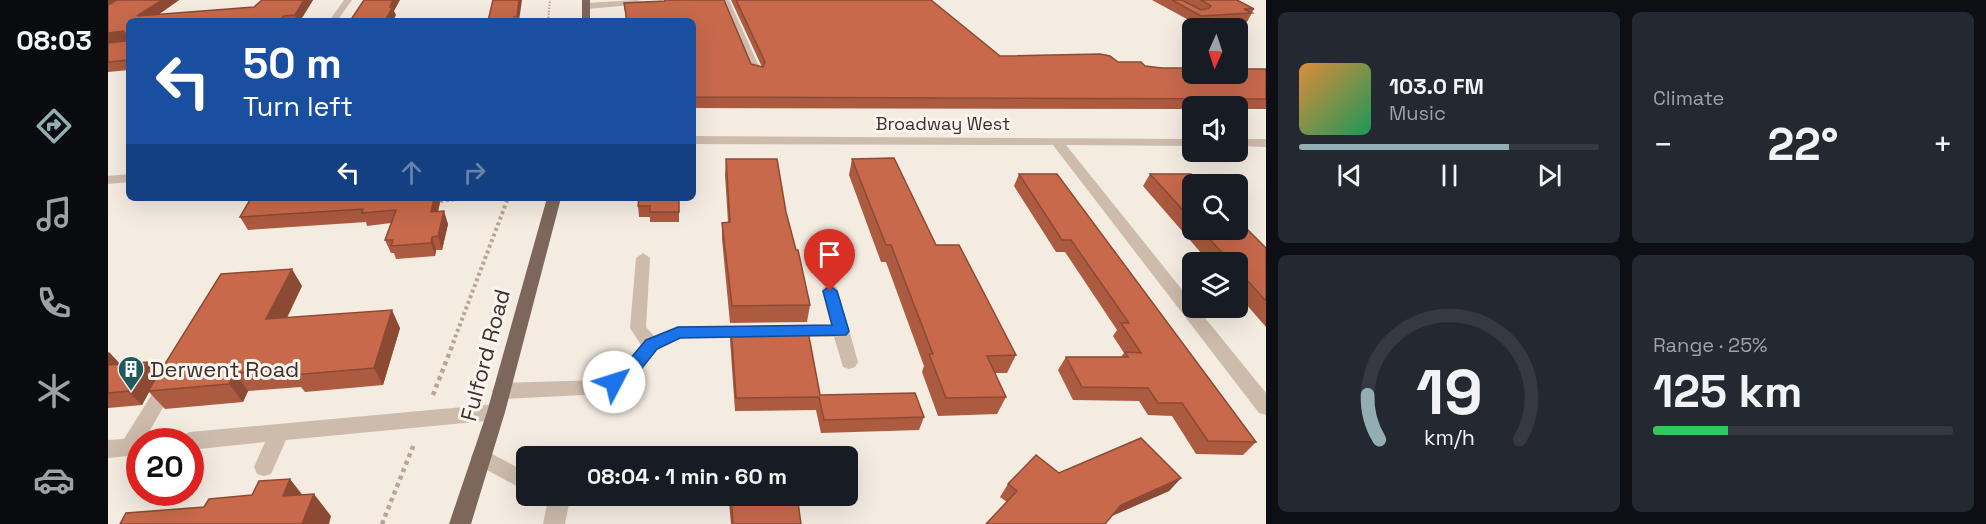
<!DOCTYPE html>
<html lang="en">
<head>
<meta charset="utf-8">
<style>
	body { margin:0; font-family:"Space Grotesk",sans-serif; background:#242831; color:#f1f3f6; height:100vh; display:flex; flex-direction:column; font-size:22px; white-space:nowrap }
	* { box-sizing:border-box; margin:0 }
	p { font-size:20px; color:#9ea1a6 }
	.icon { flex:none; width:33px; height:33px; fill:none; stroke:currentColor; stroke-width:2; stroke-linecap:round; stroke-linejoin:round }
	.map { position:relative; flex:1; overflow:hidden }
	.panel { display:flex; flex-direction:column; gap:12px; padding:12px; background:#0d0f14; width:720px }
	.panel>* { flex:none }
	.top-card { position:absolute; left:18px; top:18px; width:570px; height:183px; border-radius:9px; box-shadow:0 6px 24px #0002; background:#1a4fa0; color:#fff; overflow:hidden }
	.needle { width:39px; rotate:183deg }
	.controls { position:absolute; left:1074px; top:18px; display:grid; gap:12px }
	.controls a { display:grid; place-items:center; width:66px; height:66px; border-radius:9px; background:#171b24; box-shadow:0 6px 24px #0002; font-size:30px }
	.speed { position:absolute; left:18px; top:428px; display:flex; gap:12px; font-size:30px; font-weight:700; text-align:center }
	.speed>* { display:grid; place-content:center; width:78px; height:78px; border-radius:50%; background:#171b24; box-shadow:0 6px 24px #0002; line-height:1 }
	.speed .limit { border:9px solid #d22; background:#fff; color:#111 }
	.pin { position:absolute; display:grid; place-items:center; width:51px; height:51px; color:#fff; margin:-62px -26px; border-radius:50% 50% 50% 0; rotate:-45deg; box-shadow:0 0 6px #0007 }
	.pin .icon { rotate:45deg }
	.me { position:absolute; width:66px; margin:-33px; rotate:50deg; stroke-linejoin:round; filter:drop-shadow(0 0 4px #0008) }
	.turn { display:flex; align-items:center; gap:21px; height:126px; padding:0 18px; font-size:27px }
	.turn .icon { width:78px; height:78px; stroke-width:2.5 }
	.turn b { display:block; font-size:42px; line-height:51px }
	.lanes { display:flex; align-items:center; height:57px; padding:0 18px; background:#0003; justify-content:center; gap:30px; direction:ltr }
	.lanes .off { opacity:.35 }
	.big { font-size:45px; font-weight:600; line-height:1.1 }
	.panel .widget { flex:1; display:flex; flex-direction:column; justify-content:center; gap:9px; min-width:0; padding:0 21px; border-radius:9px; background:#242831 }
	.panel .dial { align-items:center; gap:0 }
	.dial svg { height:156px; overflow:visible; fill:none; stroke:#363941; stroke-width:7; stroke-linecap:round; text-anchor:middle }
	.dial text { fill:#f1f3f6; stroke:none }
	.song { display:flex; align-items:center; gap:18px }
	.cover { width:72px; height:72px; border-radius:9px; background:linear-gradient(135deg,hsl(30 70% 55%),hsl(150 70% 35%)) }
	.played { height:6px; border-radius:3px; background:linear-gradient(90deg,#92aeb2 70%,#363941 70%) }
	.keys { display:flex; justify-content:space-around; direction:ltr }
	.heat { display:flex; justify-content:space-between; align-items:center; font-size:33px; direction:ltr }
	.charge { height:9px; border-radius:4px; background:linear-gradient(90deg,#34c759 25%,#363941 0) }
	.panel .tiles { flex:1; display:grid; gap:12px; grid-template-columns:repeat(2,1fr) }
	.trip { position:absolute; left:408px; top:446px; width:342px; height:60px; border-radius:9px; background:#171b24; box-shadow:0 6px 24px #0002; font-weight:600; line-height:60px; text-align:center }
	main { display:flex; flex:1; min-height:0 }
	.dock { display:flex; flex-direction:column; width:108px; justify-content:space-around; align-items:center; background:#090b0e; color:#9ea1a6 }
	.dock .icon { width:42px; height:42px }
	.dock .current { color:#92aeb2 }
	.dock b { font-size:27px; color:#f1f3f6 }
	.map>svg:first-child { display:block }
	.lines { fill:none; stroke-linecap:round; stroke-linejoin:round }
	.path-far3 { stroke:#b9a596; stroke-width:2; stroke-dasharray:1.5 1.5; stroke-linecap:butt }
	.path-far2 { stroke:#b9a596; stroke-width:3; stroke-dasharray:2 2; stroke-linecap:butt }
	.path-far1 { stroke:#b9a596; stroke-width:4; stroke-dasharray:3 3; stroke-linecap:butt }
	.path { stroke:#b9a596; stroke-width:4.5; stroke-dasharray:4 4; stroke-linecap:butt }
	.minor { fill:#cdbbac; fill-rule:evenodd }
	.major { fill:#7d675c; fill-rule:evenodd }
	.wall { fill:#ac5a40 }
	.shaded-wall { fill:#8c4a34 }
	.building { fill:#c8694b; stroke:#8c4a34; stroke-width:1.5 }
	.route { fill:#1a73e8; stroke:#114b97; stroke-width:1.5 }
	.labels { text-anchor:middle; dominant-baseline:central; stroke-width:6; stroke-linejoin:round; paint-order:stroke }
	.far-street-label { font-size:18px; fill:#3b302b; stroke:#fbf5ee }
	.street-label { font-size:22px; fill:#3b302b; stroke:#fbf5ee }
	.poi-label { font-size:22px; fill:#3b302b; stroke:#fbf5ee; text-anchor:start }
</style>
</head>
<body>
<main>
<nav class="dock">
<b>08:03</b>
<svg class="icon current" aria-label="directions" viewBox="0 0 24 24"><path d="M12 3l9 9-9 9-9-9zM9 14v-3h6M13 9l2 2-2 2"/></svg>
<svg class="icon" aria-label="music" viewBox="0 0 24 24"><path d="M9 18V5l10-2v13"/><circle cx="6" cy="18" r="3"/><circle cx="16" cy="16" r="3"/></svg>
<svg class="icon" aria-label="phone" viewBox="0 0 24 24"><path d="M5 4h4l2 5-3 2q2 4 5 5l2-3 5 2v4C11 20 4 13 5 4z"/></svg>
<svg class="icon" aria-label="climate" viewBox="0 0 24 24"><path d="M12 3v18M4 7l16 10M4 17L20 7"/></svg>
<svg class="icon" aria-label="car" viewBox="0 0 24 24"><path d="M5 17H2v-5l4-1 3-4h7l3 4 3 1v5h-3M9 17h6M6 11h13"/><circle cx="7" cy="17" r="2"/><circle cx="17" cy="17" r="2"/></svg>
</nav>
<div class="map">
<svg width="1158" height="524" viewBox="0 0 1158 524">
	<rect width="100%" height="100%" fill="#f4ebe1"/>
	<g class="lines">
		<path class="path-far3" d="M440 21 442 0"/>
		<path class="path-far2" d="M343 200 363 198"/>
		<g class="path-far1">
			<path d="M332 201 358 198"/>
			<path d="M345 343 400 198"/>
		</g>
		<g class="path">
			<path d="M325 395 346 341"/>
			<path d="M274 524 306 444"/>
		</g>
		<g class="minor">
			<path d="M236 0H244L229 21H221Z"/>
			<path d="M528 0 539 2 535 4 479 9 475 6 479 3Z"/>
			<path d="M613 0H621L654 73 653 75 644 73Z"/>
			<path d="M585 136 1084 139V146L958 145 1084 302V308H1089L1158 393V415L1151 413 945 145 585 144Z"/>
			<path d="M1158 139V147L1130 146V139Z"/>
			<path d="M21 174V182L0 184V176Z"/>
			<path d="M535 253 542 258 538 327 546 336 570 326H643L649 328 651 332 649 336 572 338 549 350 523 382 495 394 393 399 387 396 384 391 387 386 393 383 493 380 511 372 533 345 522 328 528 258Z"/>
			<path d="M722 285 728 287 730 291 750 362 747 367 741 369 735 367 726 337H679L673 335 671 331 673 327 679 325H723L714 291 716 287Z"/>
			<path d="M60 376 66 378 69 383 37 439 40 441H32V455L0 458V440L16 439 54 378Z"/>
			<path d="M388 404 395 406 397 412 395 418 388 420 178 440 163 474 156 476 149 474 146 467 157 442 82 450V441H72L75 435 82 432Z"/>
			<path d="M373 448 418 472V491L366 463 363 457 366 451Z"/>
			<path d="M432 495H460L462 499 457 524H435L439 504 436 502Z"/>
		</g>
		<g class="major">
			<rect x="474" y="0" width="8" height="21"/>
			<path d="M439 198H453L397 412 363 524H341L379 412Z"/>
		</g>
	</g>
	<g class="wall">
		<path d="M0 0H71L50 15 146 7 205 0 192 21H21V70L0 72Z"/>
		<path d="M556 0H616L643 64 654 67 623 0H823L892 56 1010 62 1054 68 1158 69V109H1130V106H1084V109L585 108V21H518L516 3 556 1Z"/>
		<path d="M1044 0H1129L1146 9 1139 22 1088 24Z"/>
		<path d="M618 159 678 212 702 305 699 322 622 323 614 239V223L620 222 617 175Z"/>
		<path d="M744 159 828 245 908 355 899 373H887L898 397 889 414 830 416 814 372 816 366 778 262H773L741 175Z"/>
		<path d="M911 174 1148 442 1135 455 1088 454 1064 416 1040 415 1031 401 965 400 950 370 958 357H1013L1016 353 1005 336 1009 330 957 252H948L906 186Z"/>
		<path d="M1042 174 1084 184V230H1130L1158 248V327L1130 295V262H1101L1035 186Z"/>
		<path d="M143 198H333L330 211 340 224 334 250H328L327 256 288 259 286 253H283L277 240 283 223 259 226 258 222 140 230 132 217Z"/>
		<path d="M571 198V222H542V217H531L530 206Z"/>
		<path d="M194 286 179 318 292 328 275 385 197 392 193 387 140 391 135 402 57 409 41 392 34 405 0 408V352L12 364 50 375Z"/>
		<path d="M623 327 712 395 816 417 811 430 713 433 708 410 627 411 622 340Z"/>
		<path d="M951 473 1073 478 1061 491 1004 516 899 502 892 497 900 484Z"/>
		<path d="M622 495H689L693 524H623L621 503Z"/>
	</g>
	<g class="shaded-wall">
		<path d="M0 0H9L0 5Z"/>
		<path d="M54 0H71L41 21 29 16Z"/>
		<path d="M196 0H205L192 21H189L187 15Z"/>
		<path d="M285 0H292L286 11 288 15 285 21H277Z"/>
		<path d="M411 0H414L411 21H410L409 17Z"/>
		<path d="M176 16 178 21H171Z"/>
		<path d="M15 31 21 41 0 43V33Z"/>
		<path d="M326 198H333L327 225 323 212Z"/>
		<path d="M336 211 340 224 334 250 330 236Z"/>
		<path d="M324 237 328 250 327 256 323 243Z"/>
		<path d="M184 269 194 286 169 337 158 319Z"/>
		<path d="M284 310 292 328 275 385 266 368Z"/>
		<path d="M1 352 14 366 0 375V353Z"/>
		<path d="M39 362 51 376 40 391 41 392 34 405 20 391Z"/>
		<path d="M127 373 140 391 135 402 121 384Z"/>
		<path d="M1073 478 1061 491 1001 517 1013 505Z"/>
		<path d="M182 479 200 502 175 496Z"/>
		<path d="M206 494 223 516 221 524H194Z"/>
	</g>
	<g class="building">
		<path d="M9 0H54L29 16 146 7 154 0H196L187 15 176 16 171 21H21V60L0 62V43L17 41 18 34 15 31 0 33V5Z"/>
		<path d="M256 0H285L282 7 285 6 277 21H242Z"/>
		<path d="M385 0H411L409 17H406V21H380Z"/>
		<path d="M557 0H616L643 64 655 67 657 62 628 0H823L892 56 992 54 1002 56 1010 62H1033L1037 66 1054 68H1084V74H1130V69H1158V99L585 97V21H519L516 3 557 1Z"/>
		<path d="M1064 0H1074L1093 10 1101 8 1103 6 1093 0H1129L1146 9H1136L1144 13 1093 16Z"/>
		<path d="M786 158 828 245H851L908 355 879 356 898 397 838 398 821 354H825L783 245H778L744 159Z"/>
		<path d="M618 159H669L678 212 688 250H690L702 305 624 306 614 223 622 222Z"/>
		<path d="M911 174H949L1148 442 1100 441 1074 403H1050L1040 388 974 387 958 357H1020L1017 352 1033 353 1013 323H1021L963 240H954Z"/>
		<path d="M1042 174H1083L1094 184H1084V220Z"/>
		<path d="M143 198H326L323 212 336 211 330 236 324 237 323 243 283 246 285 240H277L288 210 254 213 255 209 132 217Z"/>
		<path d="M531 198H571V212H542V206H530Z"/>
		<path d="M1130 220 1158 248V301L1130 270V262H1123L1093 230H1130Z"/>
		<path d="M184 269 158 319 284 310 266 368 185 375 188 368 127 373 121 384 40 391 113 274Z"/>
		<path d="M699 326 712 395 807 393 816 417 716 420 711 397 628 398 623 327Z"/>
		<path d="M39 362 20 391 0 393V365Z"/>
		<path d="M1033 438 1073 478 1013 505 997 524H878L909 491 900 484 928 455 951 473Z"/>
		<path d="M182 479 175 496 206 494 194 524H12L18 513 96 507 101 499 144 495 151 481Z"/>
		<path d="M623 495H689L693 524H625Z"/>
	</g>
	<path class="route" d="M722 286 729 291 741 331 738 335 572 338 549 349 523 382 506 389 500 387 498 382 500 377 511 372 538 340 570 327 724 325 715 291Z"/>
	<defs>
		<g id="building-pin" transform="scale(1.35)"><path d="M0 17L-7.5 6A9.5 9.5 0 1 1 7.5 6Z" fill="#1f5a5e" stroke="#fbf5ee"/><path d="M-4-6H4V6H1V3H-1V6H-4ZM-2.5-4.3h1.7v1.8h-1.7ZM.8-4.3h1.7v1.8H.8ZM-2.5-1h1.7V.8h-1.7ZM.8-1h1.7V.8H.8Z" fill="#fff"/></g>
	</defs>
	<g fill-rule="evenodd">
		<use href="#building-pin" x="23" y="369"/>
	</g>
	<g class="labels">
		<g class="far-street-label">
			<text x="835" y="123">Broadway West</text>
		</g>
		<g class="street-label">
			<text transform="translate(377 355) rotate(-75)">Fulford Road</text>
		</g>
		<g class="poi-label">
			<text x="42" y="369">Derwent Road</text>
		</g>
	</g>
</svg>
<div class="controls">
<a><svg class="needle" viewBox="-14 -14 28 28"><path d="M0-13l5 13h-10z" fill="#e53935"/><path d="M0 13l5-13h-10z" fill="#9ea1a6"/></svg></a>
<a><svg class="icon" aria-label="sound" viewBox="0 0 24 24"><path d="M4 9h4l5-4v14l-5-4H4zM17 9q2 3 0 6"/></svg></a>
<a><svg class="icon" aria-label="search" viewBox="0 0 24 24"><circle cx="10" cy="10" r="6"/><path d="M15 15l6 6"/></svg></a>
<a><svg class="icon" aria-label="layers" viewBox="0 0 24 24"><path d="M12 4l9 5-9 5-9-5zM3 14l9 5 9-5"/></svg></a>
</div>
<div class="speed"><div class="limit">20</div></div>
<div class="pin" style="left:722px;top:291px;background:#d93025"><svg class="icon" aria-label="arrive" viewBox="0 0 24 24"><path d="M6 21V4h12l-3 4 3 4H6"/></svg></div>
<svg class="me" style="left:506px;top:382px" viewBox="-20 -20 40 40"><circle r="19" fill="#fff"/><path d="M0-13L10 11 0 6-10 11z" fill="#1a73e8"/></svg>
<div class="trip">08:04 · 1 min · 60 m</div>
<div class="top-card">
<div class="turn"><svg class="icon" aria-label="left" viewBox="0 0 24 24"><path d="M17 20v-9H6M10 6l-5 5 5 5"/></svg><div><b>50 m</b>Turn left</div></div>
<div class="lanes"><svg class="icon" aria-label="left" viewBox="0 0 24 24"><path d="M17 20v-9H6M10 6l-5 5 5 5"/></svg><svg class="icon off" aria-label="ahead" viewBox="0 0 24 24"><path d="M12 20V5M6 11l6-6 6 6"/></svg><svg class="icon off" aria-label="right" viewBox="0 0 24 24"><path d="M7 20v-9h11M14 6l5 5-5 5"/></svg></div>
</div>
</div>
<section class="panel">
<div class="tiles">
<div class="widget">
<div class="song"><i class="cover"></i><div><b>103.0 FM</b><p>Music</p></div></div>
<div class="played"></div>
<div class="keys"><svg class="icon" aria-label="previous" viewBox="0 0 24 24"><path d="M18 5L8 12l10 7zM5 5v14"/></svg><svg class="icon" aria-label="pause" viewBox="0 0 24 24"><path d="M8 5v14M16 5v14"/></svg><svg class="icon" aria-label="next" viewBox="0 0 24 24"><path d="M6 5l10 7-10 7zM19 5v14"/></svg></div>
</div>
<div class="widget"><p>Climate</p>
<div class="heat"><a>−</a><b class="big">22°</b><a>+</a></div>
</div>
<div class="widget dial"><svg viewBox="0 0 100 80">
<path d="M14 69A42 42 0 1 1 86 69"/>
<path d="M14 69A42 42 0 0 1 8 46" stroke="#92aeb2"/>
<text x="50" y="56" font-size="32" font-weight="700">19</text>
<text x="50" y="72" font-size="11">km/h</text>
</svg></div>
<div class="widget"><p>Range · 25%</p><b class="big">125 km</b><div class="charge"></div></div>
</div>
</section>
</main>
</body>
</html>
